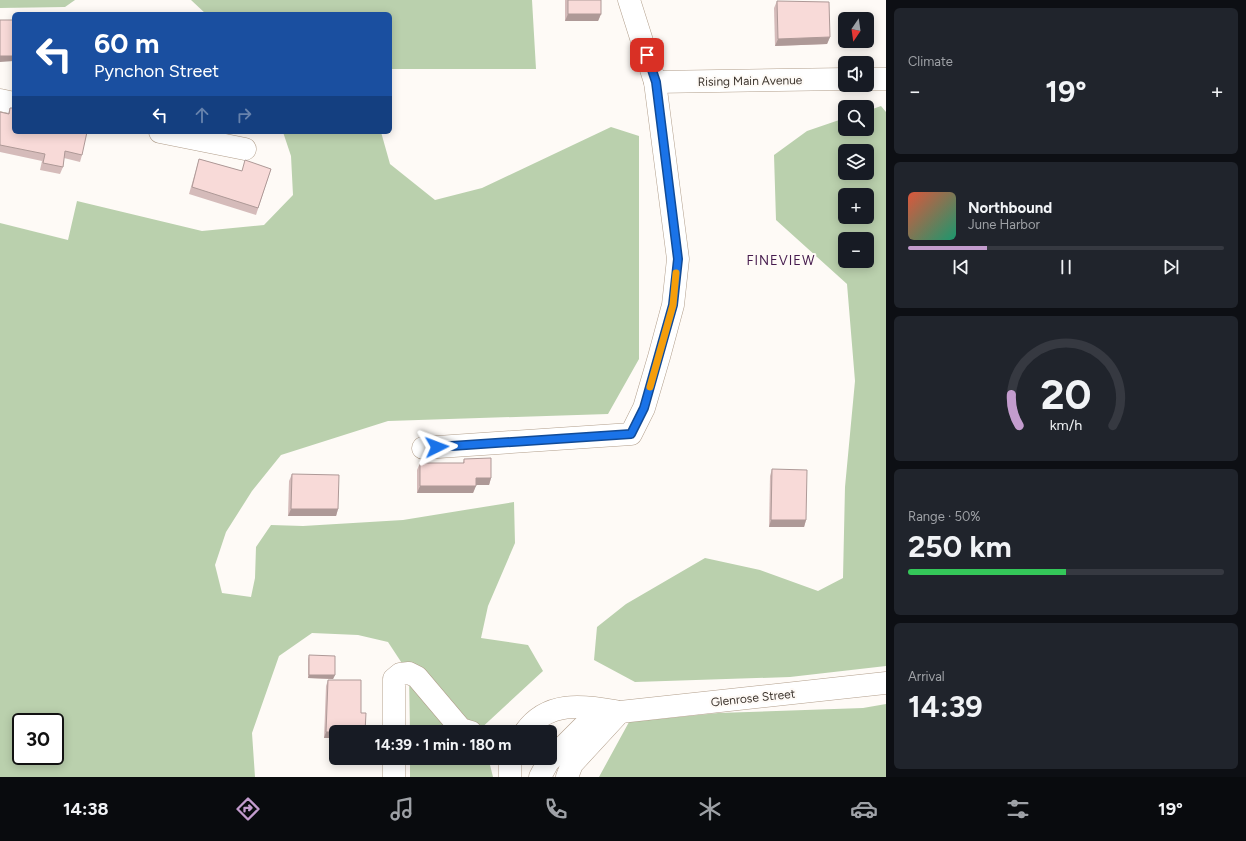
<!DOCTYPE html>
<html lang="en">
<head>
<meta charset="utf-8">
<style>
	body { margin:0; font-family:Figtree,sans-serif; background:#20242c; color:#f1f3f6; height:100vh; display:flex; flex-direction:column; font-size:15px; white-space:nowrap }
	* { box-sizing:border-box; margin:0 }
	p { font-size:13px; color:#9ea1a6 }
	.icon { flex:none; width:22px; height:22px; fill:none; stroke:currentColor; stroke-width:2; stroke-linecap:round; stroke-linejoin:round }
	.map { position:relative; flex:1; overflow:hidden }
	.panel { display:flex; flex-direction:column; gap:8px; padding:8px; background:#0d0f14; width:360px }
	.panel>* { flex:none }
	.banner { position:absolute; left:12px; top:12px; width:380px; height:122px; border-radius:6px; box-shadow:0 2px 10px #0003; background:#1a4fa0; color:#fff; overflow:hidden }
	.needle { width:26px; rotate:193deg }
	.controls { position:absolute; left:838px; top:12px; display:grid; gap:8px }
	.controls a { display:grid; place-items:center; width:36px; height:36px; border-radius:6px; background:#171b24; box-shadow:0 2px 10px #0003; font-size:20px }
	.speed { position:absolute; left:12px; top:713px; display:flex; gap:8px; font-size:20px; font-weight:700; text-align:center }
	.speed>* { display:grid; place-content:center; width:52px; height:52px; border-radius:50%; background:#171b24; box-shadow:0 2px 10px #0003; line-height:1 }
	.speed .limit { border:2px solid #111; border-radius:6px; background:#fff; color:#111 }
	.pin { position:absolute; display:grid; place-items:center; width:34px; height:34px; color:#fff; margin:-17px; border-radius:8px; box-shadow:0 2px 6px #0006 }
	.me { position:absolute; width:44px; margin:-22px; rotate:87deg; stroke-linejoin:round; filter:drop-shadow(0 0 3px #0008) }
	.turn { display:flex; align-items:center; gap:14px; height:84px; padding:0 16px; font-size:18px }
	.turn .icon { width:52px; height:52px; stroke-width:2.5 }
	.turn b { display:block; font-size:28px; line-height:34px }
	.lanes { display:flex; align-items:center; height:38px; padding:0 16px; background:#0003; justify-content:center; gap:20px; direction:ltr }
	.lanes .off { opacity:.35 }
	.big { font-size:30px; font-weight:700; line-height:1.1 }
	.panel .widget { flex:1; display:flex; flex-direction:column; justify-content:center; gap:6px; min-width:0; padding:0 14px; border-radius:6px; background:#20242c }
	.panel .dial { align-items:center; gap:0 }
	.dial svg { height:104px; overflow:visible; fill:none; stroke:#363941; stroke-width:7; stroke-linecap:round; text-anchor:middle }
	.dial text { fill:#f1f3f6; stroke:none }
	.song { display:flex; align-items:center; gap:12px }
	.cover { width:48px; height:48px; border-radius:6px; background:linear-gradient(135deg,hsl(10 70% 55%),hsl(160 70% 35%)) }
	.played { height:4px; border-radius:2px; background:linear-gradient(90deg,#c39cce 25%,#363941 25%) }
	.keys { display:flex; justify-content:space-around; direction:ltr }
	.heat { display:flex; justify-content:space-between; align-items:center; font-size:22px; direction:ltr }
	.charge { height:6px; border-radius:3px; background:linear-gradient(90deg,#34c759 50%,#363941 0) }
	.trip { position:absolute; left:329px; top:725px; width:228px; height:40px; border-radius:6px; background:#171b24; box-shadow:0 2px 10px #0003; font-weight:700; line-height:40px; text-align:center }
	.menu { display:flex; height:64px; justify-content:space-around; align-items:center; background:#090b0e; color:#9ea1a6 }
	.menu .icon { width:28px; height:28px }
	.menu .selected { color:#c39cce }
	.menu b { font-size:18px; color:#f1f3f6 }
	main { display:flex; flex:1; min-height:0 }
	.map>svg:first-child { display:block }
	.green { fill:#bad0ad; fill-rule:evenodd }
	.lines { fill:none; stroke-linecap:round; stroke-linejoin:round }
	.minor-casing { stroke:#b29f8c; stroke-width:23 }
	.minor { stroke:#fff; stroke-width:22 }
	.wall { fill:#d5bbba }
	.shaded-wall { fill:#ae9997 }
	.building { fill:#f8dad8; stroke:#ae9997 }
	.route-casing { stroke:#114b97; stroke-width:10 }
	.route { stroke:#1a73e8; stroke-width:7 }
	.slow { stroke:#f59e0b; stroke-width:7 }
	.labels { text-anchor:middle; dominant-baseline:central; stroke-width:4; stroke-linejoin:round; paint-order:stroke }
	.street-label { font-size:12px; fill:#3e362f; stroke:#fefaf6 }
	.neighbourhood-label { font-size:13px; letter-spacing:1px; fill:#451a4d; stroke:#fefaf6 }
</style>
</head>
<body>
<main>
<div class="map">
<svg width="886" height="777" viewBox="0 0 886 777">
	<rect width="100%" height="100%" fill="#fefaf6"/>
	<g class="green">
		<path d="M0 0H75L65 7 0 8Z"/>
		<path d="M191 0H532L536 69H390V14H206Z"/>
		<path d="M881 106 886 112V666L790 677 635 682 594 660 597 627 626 604 705 558 760 570 818 591 843 578 845 487 855 381 847 284 776 220 774 155 807 131 845 118V129H867V111ZM845 151H867V173H845ZM845 195H867V217H845ZM845 239H867V261H845Z"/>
		<path d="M611 127 639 136V359L608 414 388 421 281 455 252 491 226 532 215 565 222 593 251 597 255 578 256 547 271 525 303 526 403 520 514 502 515 543 488 606 481 638 528 645 543 671 477 732H410L409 674 388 642 358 635 312 633 279 656 252 733 255 777H0V223L68 240 77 201 202 231 264 225 293 195 291 156 283 132H381L390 164 435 200 482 188ZM21 722H55V756H21Z"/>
		<path d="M886 704V777H599L629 722 718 713 863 708Z"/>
		<path d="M410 758H472L489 761 493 777H410Z"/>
	</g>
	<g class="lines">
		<g class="minor-casing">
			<g id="minor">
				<path d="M867 79H886"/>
				<path d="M655 82 845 79"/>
				<path d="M0 100 14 103"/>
				<path d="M160 132 245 149"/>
				<path d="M423 448 631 434 644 408 659 357 673 305 678 259 655 82 629 0"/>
				<path d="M394 732V679L400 674 409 673 417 677 461 729 471 732"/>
				<path d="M525 732C547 701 582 705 615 711"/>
				<path d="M510 758V777"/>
				<path d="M394 777V758"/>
				<path d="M540 777 548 762 587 723 620 712 886 683"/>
				<path d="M567 777 572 764 619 713"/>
			</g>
		</g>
		<use href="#minor" class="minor"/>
	</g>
	<g class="wall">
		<path d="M565 0H601V14L598 21H565Z"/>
		<path d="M777 1 830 37 827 44 775 46 774 8Z"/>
		<path d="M10 108 82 155 80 162 64 158 63 167 60 174 40 170 42 161 0 152V112L8 114Z"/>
		<path d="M199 159 242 171 271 169 256 215 189 194Z"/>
		<path d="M464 459 491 478 489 485H476L473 493H417V470L420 463H463Z"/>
		<path d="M772 469 806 520 804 527H769L770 476Z"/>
		<path d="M292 474 338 509 336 516H288L289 481Z"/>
		<path d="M309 655 335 675 333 679 308 678V659Z"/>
		<path d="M328 680 361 713 336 732V738H324L326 686Z"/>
	</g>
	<g class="shaded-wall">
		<path d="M568 14H601L598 21H565Z"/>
		<path d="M830 37 827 44 775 46 778 39Z"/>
		<path d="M0 56H14V61L0 62Z"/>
		<path d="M476 478H491L489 485H473Z"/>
		<path d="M420 486H476L473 493H417Z"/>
		<path d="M291 509H338L336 516H288Z"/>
		<path d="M771 520H806L804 527H769Z"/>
		<path d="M309 675H335L333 679 308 678Z"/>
		<path d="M326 732H364H336V738H324Z"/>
	</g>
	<g class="building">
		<rect x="568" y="0" width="33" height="14"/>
		<path d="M777 1 829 2 830 37 778 39Z"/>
		<rect x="0" y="20" width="14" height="36"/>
		<path d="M10 108H14V132H87L82 155 65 151 63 167 43 163 45 154 0 145V112L9 114Z"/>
		<path d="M199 159 242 171 245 160 271 169 258 208 192 187Z"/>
		<path d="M491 458V478H476V486H420V463H464V459Z"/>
		<path d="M772 469 807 470 806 520H771Z"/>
		<path d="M292 474 339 475 338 509H291Z"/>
		<path d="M309 655 335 656V675H309Z"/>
		<path d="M328 680H361V713H366L365 732H326Z"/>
	</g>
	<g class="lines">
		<g class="route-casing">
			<path id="route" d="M437 447 631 434 644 408 662 344 673 305 678 259 656 82 647 55"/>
		</g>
		<use href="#route" class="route"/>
		<path class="slow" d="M650 387 673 305 676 273"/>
	</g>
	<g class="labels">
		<g class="street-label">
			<text transform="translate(750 81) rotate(-1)">Rising Main Avenue</text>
			<text transform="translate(753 698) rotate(-6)">Glenrose Street</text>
		</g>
		<g class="neighbourhood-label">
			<text x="781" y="260">FINEVIEW</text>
		</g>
	</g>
</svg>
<div class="controls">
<a><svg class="needle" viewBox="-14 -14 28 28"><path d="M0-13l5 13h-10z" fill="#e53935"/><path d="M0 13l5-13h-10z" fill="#9ea1a6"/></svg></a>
<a><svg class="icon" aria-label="sound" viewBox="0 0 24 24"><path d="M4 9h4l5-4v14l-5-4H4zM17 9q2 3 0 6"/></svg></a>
<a><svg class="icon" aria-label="search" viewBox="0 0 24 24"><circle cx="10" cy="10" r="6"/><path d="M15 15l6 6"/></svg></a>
<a><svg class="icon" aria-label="layers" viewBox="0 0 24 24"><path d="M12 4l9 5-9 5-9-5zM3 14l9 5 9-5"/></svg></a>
<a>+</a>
<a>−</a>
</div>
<div class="speed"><div class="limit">30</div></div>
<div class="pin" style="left:647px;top:55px;background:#d93025"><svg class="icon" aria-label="arrive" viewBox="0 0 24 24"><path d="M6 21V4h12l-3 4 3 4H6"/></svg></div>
<svg class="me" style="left:437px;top:447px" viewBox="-20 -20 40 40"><path d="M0-17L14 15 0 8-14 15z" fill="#1a73e8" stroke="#fff" stroke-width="4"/></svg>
<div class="trip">14:39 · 1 min · 180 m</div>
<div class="banner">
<div class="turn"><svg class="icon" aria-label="left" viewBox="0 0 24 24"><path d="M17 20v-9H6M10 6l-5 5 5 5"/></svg><div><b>60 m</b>Pynchon Street</div></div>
<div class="lanes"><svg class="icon" aria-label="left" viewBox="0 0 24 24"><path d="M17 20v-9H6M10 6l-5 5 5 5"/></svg><svg class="icon off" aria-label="ahead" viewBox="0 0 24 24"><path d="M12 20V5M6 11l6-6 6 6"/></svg><svg class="icon off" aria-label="right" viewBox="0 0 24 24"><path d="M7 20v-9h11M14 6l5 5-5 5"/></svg></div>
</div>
</div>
<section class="panel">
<div class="widget"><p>Climate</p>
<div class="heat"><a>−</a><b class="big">19°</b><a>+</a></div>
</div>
<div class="widget">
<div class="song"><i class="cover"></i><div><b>Northbound</b><p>June Harbor</p></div></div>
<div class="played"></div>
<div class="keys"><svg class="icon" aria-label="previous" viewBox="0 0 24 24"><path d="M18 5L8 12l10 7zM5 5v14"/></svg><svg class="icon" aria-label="pause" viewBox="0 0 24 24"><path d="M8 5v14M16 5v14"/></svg><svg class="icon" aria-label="next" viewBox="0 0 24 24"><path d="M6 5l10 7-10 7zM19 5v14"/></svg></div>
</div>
<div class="widget dial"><svg viewBox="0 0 100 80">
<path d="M14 69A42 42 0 1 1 86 69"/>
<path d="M14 69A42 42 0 0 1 8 45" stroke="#c39cce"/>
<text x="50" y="56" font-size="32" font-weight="700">20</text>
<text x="50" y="72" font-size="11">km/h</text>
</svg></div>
<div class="widget"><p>Range · 50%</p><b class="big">250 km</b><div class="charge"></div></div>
<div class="widget"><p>Arrival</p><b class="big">14:39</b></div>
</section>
</main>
<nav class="menu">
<b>14:38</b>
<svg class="icon selected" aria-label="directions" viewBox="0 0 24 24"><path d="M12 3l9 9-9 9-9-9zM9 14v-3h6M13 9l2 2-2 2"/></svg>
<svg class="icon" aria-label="music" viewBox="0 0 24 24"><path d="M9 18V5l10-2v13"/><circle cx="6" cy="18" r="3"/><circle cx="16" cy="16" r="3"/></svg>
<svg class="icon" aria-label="phone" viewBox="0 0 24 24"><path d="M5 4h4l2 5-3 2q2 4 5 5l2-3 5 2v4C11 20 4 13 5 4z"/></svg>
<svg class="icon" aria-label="climate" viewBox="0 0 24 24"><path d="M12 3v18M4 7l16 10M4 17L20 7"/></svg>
<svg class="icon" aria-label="car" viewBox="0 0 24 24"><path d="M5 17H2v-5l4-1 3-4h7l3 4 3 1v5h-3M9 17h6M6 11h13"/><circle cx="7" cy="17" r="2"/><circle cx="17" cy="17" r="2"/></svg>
<svg class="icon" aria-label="filters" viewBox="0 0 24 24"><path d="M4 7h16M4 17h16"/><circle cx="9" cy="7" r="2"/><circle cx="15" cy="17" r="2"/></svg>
<b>19°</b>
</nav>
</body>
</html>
